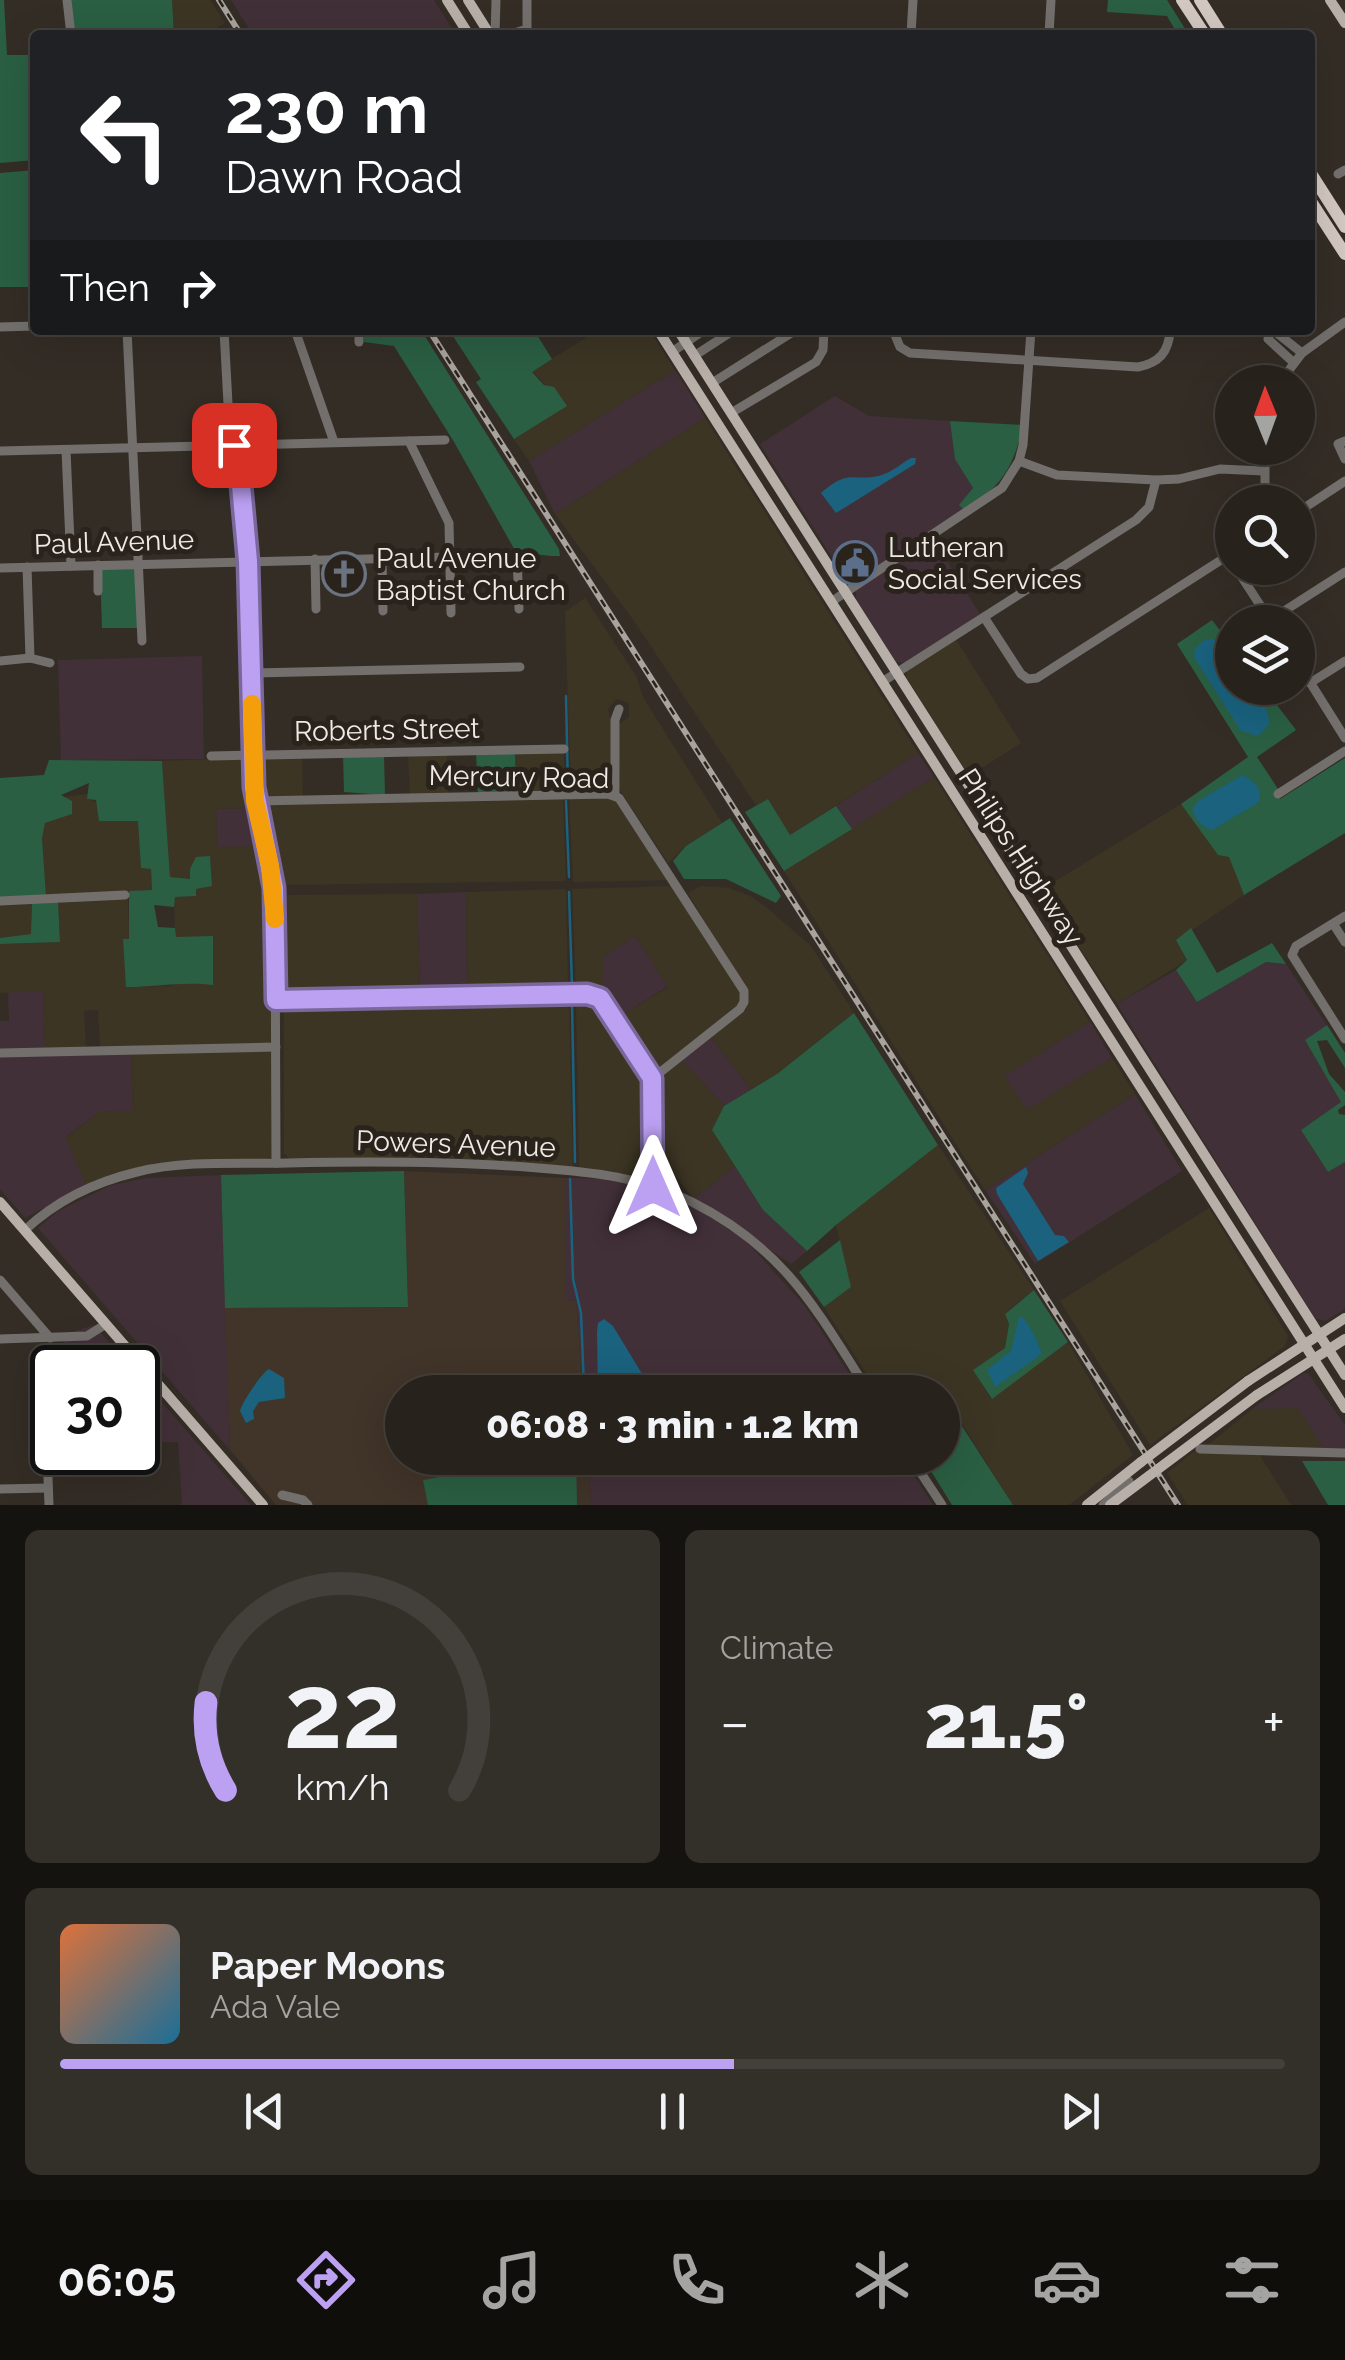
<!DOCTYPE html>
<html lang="en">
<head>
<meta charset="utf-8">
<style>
	body { margin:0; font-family:Raleway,sans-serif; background:#332f29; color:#f1f3f6; height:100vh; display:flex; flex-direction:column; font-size:38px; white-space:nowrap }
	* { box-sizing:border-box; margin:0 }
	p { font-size:32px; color:#a4a4a3 }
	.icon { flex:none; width:55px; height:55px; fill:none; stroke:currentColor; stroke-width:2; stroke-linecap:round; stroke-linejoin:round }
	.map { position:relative; height:1505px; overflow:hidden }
	.details { display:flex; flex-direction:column; gap:25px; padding:25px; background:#15130f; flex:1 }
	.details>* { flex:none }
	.guide { position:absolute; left:30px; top:30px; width:1285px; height:305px; border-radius:10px; box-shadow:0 10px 40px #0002,0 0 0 2px #433f3b; background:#202124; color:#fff; overflow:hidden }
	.needle { width:65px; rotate:359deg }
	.controls { position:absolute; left:1215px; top:365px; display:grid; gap:20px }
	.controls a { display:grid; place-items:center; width:100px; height:100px; border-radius:50%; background:#27221c; box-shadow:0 10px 40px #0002,0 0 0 2px #433f3b; font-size:50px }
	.speed { position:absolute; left:30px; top:1345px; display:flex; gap:20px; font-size:50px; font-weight:700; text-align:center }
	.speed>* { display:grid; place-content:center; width:130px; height:130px; border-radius:50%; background:#27221c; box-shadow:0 10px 40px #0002,0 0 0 2px #433f3b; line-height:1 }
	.speed .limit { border:5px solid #111; border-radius:15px; background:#fff; color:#111 }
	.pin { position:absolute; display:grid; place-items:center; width:85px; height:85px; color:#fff; margin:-42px; border-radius:20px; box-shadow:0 5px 15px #0006 }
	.me { position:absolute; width:110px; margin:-55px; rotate:0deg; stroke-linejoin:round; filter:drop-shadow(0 0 8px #0008) }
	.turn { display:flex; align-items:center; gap:35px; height:210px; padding:0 30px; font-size:45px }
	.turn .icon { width:130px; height:130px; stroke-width:2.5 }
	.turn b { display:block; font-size:70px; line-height:85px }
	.then { display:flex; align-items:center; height:95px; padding:0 30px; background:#0003; gap:20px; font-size:38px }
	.big { font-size:75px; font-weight:800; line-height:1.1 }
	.details .widget { flex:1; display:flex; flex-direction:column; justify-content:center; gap:15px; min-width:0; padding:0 35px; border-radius:15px; background:#332f29 }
	.details .dial { align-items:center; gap:0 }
	.dial svg { height:260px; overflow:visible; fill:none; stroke:#433f3b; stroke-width:7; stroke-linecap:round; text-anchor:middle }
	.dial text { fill:#f1f3f6; stroke:none }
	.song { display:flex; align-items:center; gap:30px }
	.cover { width:120px; height:120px; border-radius:15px; background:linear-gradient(135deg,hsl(20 70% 55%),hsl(200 70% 35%)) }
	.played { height:10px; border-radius:5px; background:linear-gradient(90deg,#bca0f2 55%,#433f3b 55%) }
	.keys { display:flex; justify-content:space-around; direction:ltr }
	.heat { display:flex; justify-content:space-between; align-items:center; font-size:55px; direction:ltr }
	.details .tiles { flex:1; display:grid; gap:25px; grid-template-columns:1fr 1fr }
	.widget:last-child { grid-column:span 2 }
	.trip { position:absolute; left:385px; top:1375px; width:575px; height:100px; border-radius:50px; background:#27221c; box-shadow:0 10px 40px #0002,0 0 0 2px #433f3b; font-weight:800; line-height:100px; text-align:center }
	.dock { display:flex; height:160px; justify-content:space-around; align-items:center; background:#100e0b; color:#a4a4a3 }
	.dock .icon { width:70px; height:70px }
	.dock .selected { color:#bca0f2 }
	.dock b { font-size:45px; color:#f1f3f6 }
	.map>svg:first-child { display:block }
	.commercial { fill:#423038 }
	.industrial { fill:#3c3524 }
	.built { fill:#413429 }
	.green { fill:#2a5f43 }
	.water { fill:#1a627e }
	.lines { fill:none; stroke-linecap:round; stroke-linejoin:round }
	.stream { stroke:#1a627e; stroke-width:2.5 }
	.minor { stroke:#736f6c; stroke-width:9 }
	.major { stroke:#b8afa9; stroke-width:10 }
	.highway { stroke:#d3c8c1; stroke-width:12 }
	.rail-casing { stroke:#a9a39e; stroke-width:6 }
	.rail { stroke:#2a231c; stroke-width:2.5; stroke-dasharray:8; stroke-linecap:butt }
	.major-bridge { stroke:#b8afa9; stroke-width:10 }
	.route-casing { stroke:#7a689d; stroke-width:25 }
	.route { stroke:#bca0f2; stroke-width:18 }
	.slow { stroke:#f59e0b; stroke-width:18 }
	.labels { text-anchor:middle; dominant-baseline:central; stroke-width:10; stroke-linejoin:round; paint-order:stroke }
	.street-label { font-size:28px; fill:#efeae5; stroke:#2a231c }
	.poi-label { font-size:28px; fill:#efeae5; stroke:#2a231c; text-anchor:start }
</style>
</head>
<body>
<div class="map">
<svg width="1345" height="1505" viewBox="0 0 1345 1505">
	<rect width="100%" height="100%" fill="#342d26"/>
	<g class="commercial">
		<path d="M231 0H434L456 35H253Z"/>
		<path d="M675 370 705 418 555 514 529 461Z"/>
		<path d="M835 396 869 416 950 421 955 458 973 488 965 511 852 585 849 584 760 444Z"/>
		<path d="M934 540 981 616 906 663 896 662 856 600V590Z"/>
		<path d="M202 656 204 759 61 760 58 660Z"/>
		<path d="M918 753 934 777 852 829 836 806Z"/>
		<path d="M252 808 263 846 217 847 216 809Z"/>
		<path d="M466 892 467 993 420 992 417 894Z"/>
		<path d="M635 936 668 986 621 1016 604 996V956Z"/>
		<path d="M1266 962 1286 964 1327 1025 1305 1040 1342 1102 1301 1130 1328 1172 1345 1162V1309L1325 1321 1315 1318 1117 1004 1176 970 1197 1002Z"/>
		<path d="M43 990 45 1048 0 1049V1021H9L8 992Z"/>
		<path d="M1090 1022 1112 1058 1027 1110 1003 1076Z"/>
		<path d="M710 1036 751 1089 724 1106 681 1059Z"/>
		<path d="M131 1052 133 1111 99 1112 66 1137 86 1185 25 1218 0 1189V1056Z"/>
		<path d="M1135 1094 1182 1171 1035 1264 985 1190Z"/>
		<path d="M735 1166 763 1210 807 1251 791 1264 694 1199Z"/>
		<path d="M221 1175 230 1450 38 1228 58 1211 112 1185 146 1178Z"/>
		<path d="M566 1178 609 1179 648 1188 698 1209 747 1242 805 1306 861 1392H583L576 1301 566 1300Z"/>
		<path d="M94 1325 131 1367H65L63 1335Z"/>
		<path d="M1308 1373 1345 1425V1449H1324L1252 1409 1302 1374Z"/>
		<path d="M138 1375 251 1505H182L178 1442H138Z"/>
		<path d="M588 1458H903L933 1505H591Z"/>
	</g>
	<g class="industrial">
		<path d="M172 0H210L225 23 210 32V35H174Z"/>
		<path d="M599 330H649L675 370 529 461 514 439 566 406 532 371Z"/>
		<path d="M705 418 918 753 790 835 769 800 756 805 634 621 555 514Z"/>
		<path d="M585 598 636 676 644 699 722 823 686 846 668 863 620 790 618 725 629 717V703L616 699 608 709 612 726 611 785 608 789 571 790 565 612Z"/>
		<path d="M955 638 1021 743 969 776 906 677 907 670Z"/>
		<path d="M515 751H564L565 792 516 793Z"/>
		<path d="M447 753 448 794 410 795 408 754Z"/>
		<path d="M302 756 303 796H264L262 758Z"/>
		<path d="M241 758 251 764 252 808 216 809 217 847 263 846 272 894 273 1039 268 1043 100 1047 98 1010 84 1011 86 1048H45L43 991 0 993V944L60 942 58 901 128 896 129 939H124L141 987 171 986 179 982 202 981 207 985 175 937 174 897 196 896 195 889 212 886 210 857 190 879 170 877 162 761Z"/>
		<path d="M934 777 1090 1022 1004 1076 1027 1109 1112 1058 1135 1094 985 1190 784 871Z"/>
		<path d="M88 794V799L139 820 141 868 151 869 152 890 46 896 42 838 45 823 72 813V801L64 797Z"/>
		<path d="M563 797 566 881 281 885 264 814V805L270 803Z"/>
		<path d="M569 797H606L618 802 671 880 573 882Z"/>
		<path d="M1181 804 1218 855 1229 857 1244 895 1177 940 1187 960 1117 1004 1041 890Z"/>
		<path d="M674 886 739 990 741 1000 738 1006 658 1069 649 1063 621 1016 668 987 635 936 604 956V996L592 991 576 990 572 889Z"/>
		<path d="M701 886 729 888 750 896 766 907 811 946 854 1013 777 1074 751 1089 710 1036 746 1010 749 998 688 893Z"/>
		<path d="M566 889 568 990 467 993 466 892Z"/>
		<path d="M417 894 420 992 286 995 283 895Z"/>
		<path d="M32 902 31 934 0 938V903Z"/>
		<path d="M569 998 573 1168 440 1157 290 1159 284 1153V1005Z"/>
		<path d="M576 998 594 1000 605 1007 647 1075 650 1173 642 1179 579 1168Z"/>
		<path d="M270 1051 273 1055 272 1157 264 1160 155 1165 124 1171 86 1185 66 1138 99 1112 133 1110 131 1052Z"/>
		<path d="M681 1059 724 1106 712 1130 735 1166 694 1199 664 1162 657 1161V1086L662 1075Z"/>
		<path d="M938 1145 1034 1290 1005 1313 1009 1324 1005 1348 974 1370 991 1399 1068 1342 1133 1455 1069 1505H1013L942 1392H878L824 1307 851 1287 836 1225Z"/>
		<path d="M1209 1208 1288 1336 1285 1346 1150 1445 1060 1301Z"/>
		<path d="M1298 1408 1324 1449 1208 1445 1252 1409Z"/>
		<path d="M1196 1450 1259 1454 1291 1505H1188L1167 1473Z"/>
	</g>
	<path class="built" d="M404 1171 566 1178V1300L576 1301 583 1392H402V1458H588L591 1505H276L230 1450 225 1308 408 1307Z"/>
	<g class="green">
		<path d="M0 0H4L7 55H35V160L0 163Z"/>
		<path d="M71 0H172L174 35H74Z"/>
		<path d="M1108 0H1167L1189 35H1178L1167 16 1107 12Z"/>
		<path d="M35 170V287H0V173Z"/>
		<path d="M364 330H421L559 549 560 556C544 557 531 551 517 554L454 442 394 346 364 342Z"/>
		<path d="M449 330H534L552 359 532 372 544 385 554 387 567 406 514 439 476 382 481 379Z"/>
		<path d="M950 421 1023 425C1013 469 1002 485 965 511L959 505 973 488 955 459Z"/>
		<path d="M100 568H136L139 628H102Z"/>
		<path d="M1212 620 1232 646V658L1220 641 1241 731 1265 704 1253 688H1264L1296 730 1257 757 1278 789 1276 794 1280 799 1345 758V833L1244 895 1229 857 1218 855 1181 804 1248 757 1177 644Z"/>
		<path d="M515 751 516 793 478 794 476 753Z"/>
		<path d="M343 755H384L385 795 344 792Z"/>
		<path d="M49 760 162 761 170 877 190 879V869L196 857 210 856 212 886 196 889V896L175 897 174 907 154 905 158 927 175 928 176 937 213 936V985C185 981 156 987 126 987L123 939H129V891L152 890 151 869 141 868 138 821H99L96 800 87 799 89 783 61 795 72 801V814L45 823 42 838 46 896 0 898V778L44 775Z"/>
		<path d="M768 799 790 835 836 806 852 829 784 871 745 812Z"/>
		<path d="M730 818 781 896 776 903 726 879H684L673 861 686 846Z"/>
		<path d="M58 901 60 942 0 944V938L31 934 32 902Z"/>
		<path d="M1191 928 1217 973 1272 943 1286 964 1266 962 1197 1002 1176 970 1187 960 1176 940Z"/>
		<path d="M854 1013 938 1145 836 1225 807 1251 763 1210 712 1130 724 1106 777 1074Z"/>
		<path d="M1327 1025 1345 1053V1068L1327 1040 1317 1041 1329 1074 1345 1092V1105L1338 1110 1339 1114 1345 1115V1162L1328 1172 1301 1130 1341 1102 1305 1040Z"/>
		<path d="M404 1171 408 1307 225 1308 221 1175Z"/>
		<path d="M840 1240 851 1287 824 1307 799 1272Z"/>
		<path d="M1034 1290 1068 1342 992 1399 973 1370 1005 1348 1009 1324 1005 1314Z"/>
		<path d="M947 1403 1013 1505H952L923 1458H942L943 1406Z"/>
		<path d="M435 1458H576L577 1505H428L423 1480 440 1477Z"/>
		<path d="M1302 1461H1345V1505H1328Z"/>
	</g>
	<g class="water">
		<path d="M911 458H916L915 464 836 513 821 493C850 467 855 483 882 475 892 472 902 463 911 458Z"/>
		<path d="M1212 639C1234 646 1232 668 1232 688H1253L1265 704 1270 723 1258 736 1241 731 1194 657 1195 648 1205 640Z"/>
		<path d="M1243 775C1254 782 1263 788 1259 802L1212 830C1202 827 1193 818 1193 808L1198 801Z"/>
		<path d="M1026 1167 1028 1173 1023 1184 1055 1235 1064 1236 1069 1242 1038 1261 997 1194 996 1188Z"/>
		<path d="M1019 1317H1023L1035 1336 1042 1354 995 1387 987 1370 1011 1351Z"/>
		<path d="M604 1319 613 1326 653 1392H598L597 1332 598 1323Z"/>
		<path d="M269 1369 284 1378 285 1398 259 1402 253 1411 254 1419 246 1423 240 1411C241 1404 262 1372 269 1369Z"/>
	</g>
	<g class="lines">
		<g class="stream">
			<path d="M566 696 568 789"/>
			<path d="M565 788H570"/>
			<path d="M573 788 607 787"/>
			<path d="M566 801 569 877"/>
			<path d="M569 892 572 986"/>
			<path d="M572 1003 575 1162"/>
			<path d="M570 1179 573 1279 581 1313 584 1388"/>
		</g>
		<g class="minor">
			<path d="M67 0 71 35"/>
			<path d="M212 33V35"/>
			<path d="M495 35 496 0"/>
			<path d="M508 35 527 29V0"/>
			<path d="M911 35 913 0"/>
			<path d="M1049 35 1051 0"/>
			<path d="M1338 174 1345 170"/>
			<path d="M0 327 35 326"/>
			<path d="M127 330 142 641"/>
			<path d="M224 330 229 422 238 453 245 518 255 801 275 896 276 1163"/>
			<path d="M295 330 334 442"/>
			<path d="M359 330V342"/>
			<path d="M893 330 900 347 910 353 1138 367C1159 363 1169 352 1170 330"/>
			<path d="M1271 330 1268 339 1293 362"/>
			<path d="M1273 330 1302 353"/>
			<path d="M672 352 704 330"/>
			<path d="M694 356 734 330"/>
			<path d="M1280 382 1302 353 1345 322"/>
			<path d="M712 383 796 330"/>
			<path d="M731 413 816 362 823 350 824 330"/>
			<path d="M409 441 449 523 451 613"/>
			<path d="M1345 441 1338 444 1345 459"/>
			<path d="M66 450 71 566"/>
			<path d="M0 451 445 440"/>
			<path d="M1019 461 1057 475 1156 480 1179 479 1220 469 1263 471"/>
			<path d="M1265 502V448"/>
			<path d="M1298 512 1345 481"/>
			<path d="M517 555 519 609"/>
			<path d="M382 558 383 611"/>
			<path d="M315 559 316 609"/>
			<path d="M98 565V591"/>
			<path d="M27 567 30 658"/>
			<path d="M0 568 529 555"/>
			<path d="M1236 568 1271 622"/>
			<path d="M831 602 1002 488 1019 461 1023 445 1031 330"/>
			<path d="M984 617 1021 674 1028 679 1037 678 1232 553"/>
			<path d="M1270 620 1345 572"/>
			<path d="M0 661 30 658 50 663"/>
			<path d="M1298 663 1345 738"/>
			<path d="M251 673 520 667"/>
			<path d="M882 682 1136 520 1149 507 1156 480"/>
			<path d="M1310 683 1345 661"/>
			<path d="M211 756 564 749"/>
			<path d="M1278 794 1345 751"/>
			<path d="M615 796V720L619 709"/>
			<path d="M255 801 608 794 619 798 744 991V1002L740 1009 653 1078"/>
			<path d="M0 901 125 895"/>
			<path d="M1345 916 1296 946 1292 955 1345 1039"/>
			<path d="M1334 925 1345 942"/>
			<path d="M276 999 587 995 599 998 653 1078V1187"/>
			<path d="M0 1053 276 1047"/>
			<path d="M25 1230C57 1200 95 1182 137 1172 185 1160 239 1164 288 1163 372 1161 454 1161 538 1168 591 1172 644 1177 692 1202 785 1249 816 1309 869 1392"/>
			<path d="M0 1280 50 1338"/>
			<path d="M0 1339 87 1336 106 1324"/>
			<path d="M942 1401 946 1398"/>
			<path d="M1200 1449 1345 1453"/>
			<path d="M47 1451 49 1505"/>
			<path d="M911 1458 942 1505"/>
			<path d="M0 1489 48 1488"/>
			<path d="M282 1495 303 1500 308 1505"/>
			<path d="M1103 1505 1129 1481"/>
		</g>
		<g class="major">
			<path d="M447 0 469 35"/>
			<path d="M468 0 490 35"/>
			<path d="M1330 0 1345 23"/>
			<path d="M658 330 1345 1408"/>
			<path d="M678 330 1345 1375"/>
			<path d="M0 1202 263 1505"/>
			<path d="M1248 1381 1345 1318"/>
			<path d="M1257 1395 1345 1339"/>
			<path d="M1087 1505 1141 1462"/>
		</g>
		<g class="highway">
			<path d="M1182 0 1205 35"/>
			<path d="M1200 0 1222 35"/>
			<path d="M1310 172 1345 227"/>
			<path d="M1310 200 1345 254"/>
		</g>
		<g class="rail-casing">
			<g id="rail">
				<path d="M219 0 241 35"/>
				<path d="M429 330 1178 1505"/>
			</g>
		</g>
		<use href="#rail" class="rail"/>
		<g class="major-bridge">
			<path d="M1141 1462 1248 1381"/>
			<path d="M1110 1505 1257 1395"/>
		</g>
	</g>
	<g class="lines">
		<g class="route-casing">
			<path id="route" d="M234 445 238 453 248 561 254 787 274 888 276 1000 587 994 600 998 652 1078 653 1187"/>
		</g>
		<use href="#route" class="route"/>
		<path class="slow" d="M252 704 255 801 270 866 275 919"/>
	</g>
	<defs>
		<g id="civic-ring" transform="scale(2.25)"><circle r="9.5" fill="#2a231c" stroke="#5c6f8a" stroke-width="1.5"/><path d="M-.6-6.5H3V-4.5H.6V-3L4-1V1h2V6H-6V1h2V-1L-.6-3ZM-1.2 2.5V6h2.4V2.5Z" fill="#5c6f8a"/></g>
		<g id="church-ring" transform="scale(2.25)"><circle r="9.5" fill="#2a231c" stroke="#6b7280" stroke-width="1.5"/><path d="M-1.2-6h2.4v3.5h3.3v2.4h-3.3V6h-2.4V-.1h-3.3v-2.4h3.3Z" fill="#6b7280"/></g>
	</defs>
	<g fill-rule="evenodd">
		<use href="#civic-ring" x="855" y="563"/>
		<use href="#church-ring" x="344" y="574"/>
	</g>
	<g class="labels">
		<g class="street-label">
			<text transform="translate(114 542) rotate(-2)">Paul Avenue</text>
			<text transform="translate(387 730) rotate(-1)">Roberts Street</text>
			<text transform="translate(519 777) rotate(1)">Mercury Road</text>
			<text transform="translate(1021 857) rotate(57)">Philips Highway</text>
			<text transform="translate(456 1144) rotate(2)">Powers Avenue</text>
		</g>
		<g class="poi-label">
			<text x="888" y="547">Lutheran<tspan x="888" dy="32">Social Services</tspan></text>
			<text x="376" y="558">Paul Avenue<tspan x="376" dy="32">Baptist Church</tspan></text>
		</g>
	</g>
</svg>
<div class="controls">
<a><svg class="needle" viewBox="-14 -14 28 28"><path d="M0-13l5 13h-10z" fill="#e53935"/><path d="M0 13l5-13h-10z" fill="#a4a4a3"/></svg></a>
<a><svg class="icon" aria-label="search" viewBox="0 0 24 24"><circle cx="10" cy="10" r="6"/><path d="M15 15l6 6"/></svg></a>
<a><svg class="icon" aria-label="layers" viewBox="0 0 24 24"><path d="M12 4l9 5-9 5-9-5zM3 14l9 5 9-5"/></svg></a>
</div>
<div class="speed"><div class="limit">30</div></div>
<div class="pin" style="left:234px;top:445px;background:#d93025"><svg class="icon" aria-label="arrive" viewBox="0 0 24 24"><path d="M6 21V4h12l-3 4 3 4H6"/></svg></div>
<svg class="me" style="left:653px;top:1187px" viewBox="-20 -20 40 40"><path d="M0-17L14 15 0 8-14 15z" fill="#bca0f2" stroke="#fff" stroke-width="4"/></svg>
<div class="trip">06:08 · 3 min · 1.2 km</div>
<div class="guide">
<div class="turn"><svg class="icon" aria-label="left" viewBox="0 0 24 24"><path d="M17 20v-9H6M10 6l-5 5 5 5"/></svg><div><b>230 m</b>Dawn Road</div></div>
<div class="then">Then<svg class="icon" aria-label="right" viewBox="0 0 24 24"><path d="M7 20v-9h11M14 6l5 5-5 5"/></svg></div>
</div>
</div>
<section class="details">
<div class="tiles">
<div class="widget dial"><svg viewBox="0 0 100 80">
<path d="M14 69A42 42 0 1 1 86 69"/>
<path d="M14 69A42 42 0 0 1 8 42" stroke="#bca0f2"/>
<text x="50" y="56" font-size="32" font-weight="700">22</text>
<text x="50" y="72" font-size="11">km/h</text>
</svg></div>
<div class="widget"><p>Climate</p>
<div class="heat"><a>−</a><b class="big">21.5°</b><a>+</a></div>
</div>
<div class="widget">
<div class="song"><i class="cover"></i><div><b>Paper Moons</b><p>Ada Vale</p></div></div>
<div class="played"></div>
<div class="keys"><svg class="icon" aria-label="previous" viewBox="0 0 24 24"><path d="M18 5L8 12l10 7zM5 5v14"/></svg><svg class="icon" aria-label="pause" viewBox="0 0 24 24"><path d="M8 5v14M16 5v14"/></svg><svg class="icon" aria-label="next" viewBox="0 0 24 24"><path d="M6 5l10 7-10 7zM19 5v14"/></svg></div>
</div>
</div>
</section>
<nav class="dock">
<b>06:05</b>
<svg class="icon selected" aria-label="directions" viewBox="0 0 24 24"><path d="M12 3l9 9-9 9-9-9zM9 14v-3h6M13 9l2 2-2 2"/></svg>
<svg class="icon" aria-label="music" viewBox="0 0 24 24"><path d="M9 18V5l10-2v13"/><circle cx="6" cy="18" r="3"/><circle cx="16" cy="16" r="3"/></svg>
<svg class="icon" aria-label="phone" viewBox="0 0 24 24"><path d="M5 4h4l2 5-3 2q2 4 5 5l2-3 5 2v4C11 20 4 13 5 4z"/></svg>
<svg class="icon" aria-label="climate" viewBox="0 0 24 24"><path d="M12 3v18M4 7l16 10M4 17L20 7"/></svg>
<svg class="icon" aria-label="car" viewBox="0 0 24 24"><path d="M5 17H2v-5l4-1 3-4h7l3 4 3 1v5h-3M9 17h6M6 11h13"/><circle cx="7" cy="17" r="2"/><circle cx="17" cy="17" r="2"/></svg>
<svg class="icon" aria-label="filters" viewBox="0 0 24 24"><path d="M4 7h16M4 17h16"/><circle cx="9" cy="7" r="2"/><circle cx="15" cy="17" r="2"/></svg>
</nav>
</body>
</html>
